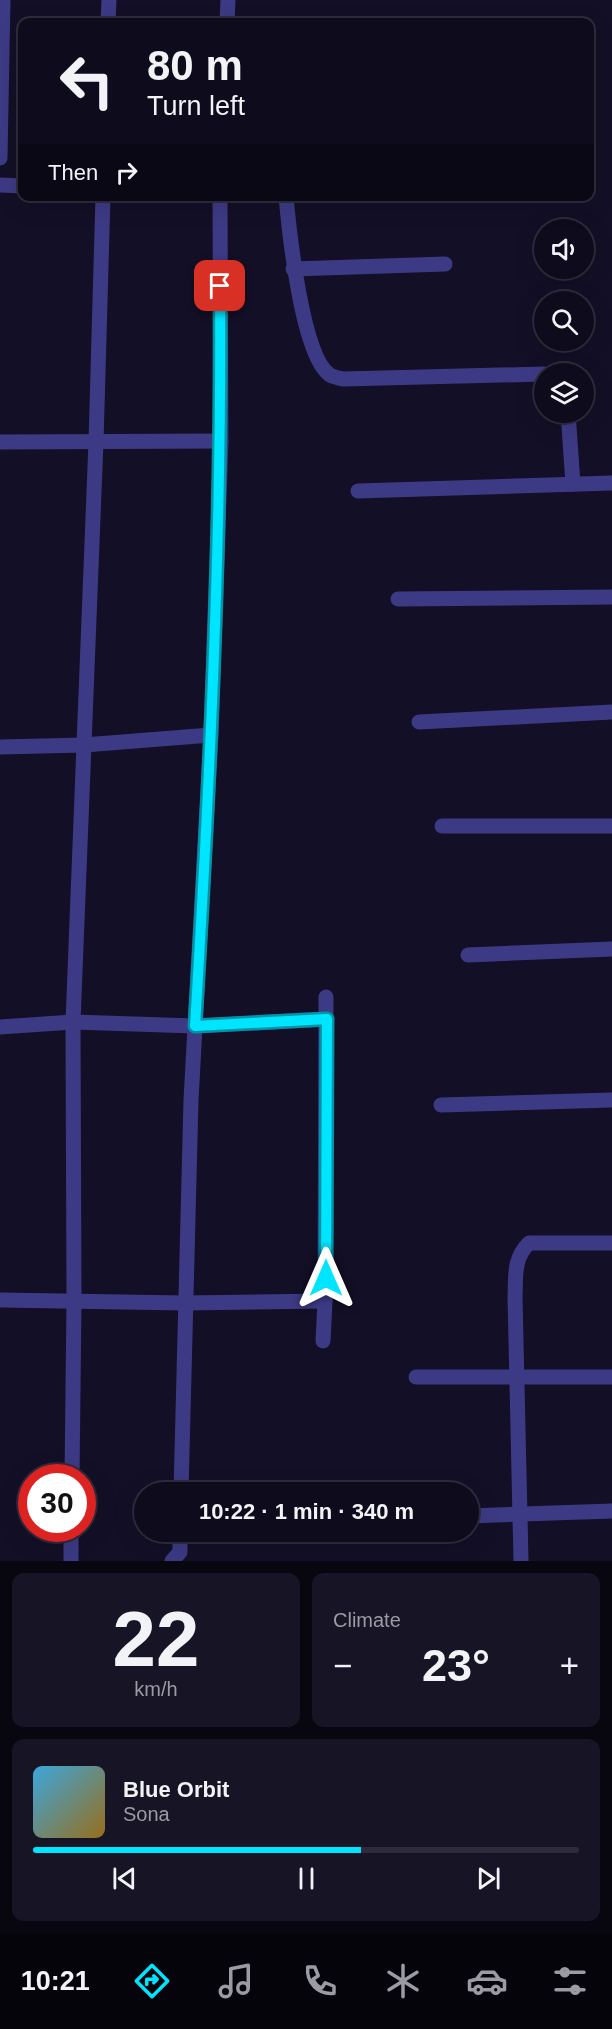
<!DOCTYPE html>
<html lang="en">
<head>
<meta charset="utf-8">
<style>
	body { margin:0; font-family:Helvetica,sans-serif; background:#171425; color:#f1f3f6; height:100vh; display:flex; flex-direction:column; font-size:22px; white-space:nowrap }
	* { box-sizing:border-box; margin:0 }
	p { font-size:20px; color:#9b9ba3 }
	.icon { flex:none; width:33px; height:33px; fill:none; stroke:currentColor; stroke-width:2; stroke-linecap:round; stroke-linejoin:round }
	.map { position:relative; height:1561px; overflow:hidden }
	.sheet { display:flex; flex-direction:column; gap:12px; padding:12px; background:#08060f; flex:1 }
	.sheet>* { flex:none }
	.banner { position:absolute; left:18px; top:18px; width:576px; height:183px; border-radius:12px; box-shadow:0 6px 24px #0002,0 0 0 2px #2e2b3b; background:#0e0b1c; color:#f1f3f6; overflow:hidden }
	.tools { position:absolute; left:534px; top:219px; display:grid; gap:12px }
	.tools a { display:grid; place-items:center; width:60px; height:60px; border-radius:50%; background:#0e0b1c; box-shadow:0 6px 24px #0002,0 0 0 2px #2e2b3b; font-size:30px }
	.speed { position:absolute; left:18px; top:1464px; display:flex; gap:12px; font-size:30px; font-weight:700; text-align:center }
	.speed>* { display:grid; place-content:center; width:78px; height:78px; border-radius:50%; background:#0e0b1c; box-shadow:0 6px 24px #0002,0 0 0 2px #2e2b3b; line-height:1 }
	.speed .limit { border:9px solid #d22; background:#fff; color:#111 }
	.pin { position:absolute; display:grid; place-items:center; width:51px; height:51px; color:#fff; margin:-26px; border-radius:12px; box-shadow:0 3px 9px #0006 }
	.me { position:absolute; width:66px; margin:-33px; rotate:0deg; stroke-linejoin:round; filter:drop-shadow(0 0 4px #0008) }
	.turn { display:flex; align-items:center; gap:21px; height:126px; padding:0 30px; font-size:27px }
	.turn .icon { width:78px; height:78px; stroke-width:2.5 }
	.turn b { display:block; font-size:42px; line-height:51px }
	.then { display:flex; align-items:center; height:57px; padding:0 30px; background:#0003; gap:12px; font-size:22px }
	.big { font-size:45px; font-weight:700; line-height:1.1 }
	.sheet .widget { flex:1; display:flex; flex-direction:column; justify-content:center; gap:9px; min-width:0; padding:0 21px; border-radius:12px; background:#171425 }
	.sheet .dial { align-items:center; gap:0 }
	.dial b { font-size:78px; line-height:1 }
	.song { display:flex; align-items:center; gap:18px }
	.cover { width:72px; height:72px; border-radius:9px; background:linear-gradient(135deg,hsl(200 70% 55%),hsl(40 70% 35%)) }
	.played { height:6px; border-radius:3px; background:linear-gradient(90deg,#00e5ff 60%,#2e2b3b 60%) }
	.keys { display:flex; justify-content:space-around; direction:ltr }
	.heat { display:flex; justify-content:space-between; align-items:center; font-size:33px; direction:ltr }
	.sheet .tiles { flex:1; display:grid; gap:12px; grid-template-columns:1fr 1fr }
	.widget:last-child { grid-column:span 2 }
	.trip { position:absolute; left:134px; top:1482px; width:345px; height:60px; border-radius:30px; background:#0e0b1c; box-shadow:0 6px 24px #0002,0 0 0 2px #2e2b3b; font-weight:700; line-height:60px; text-align:center }
	.menu { display:flex; height:96px; justify-content:space-around; align-items:center; background:#06040b; color:#9b9ba3 }
	.menu .icon { width:42px; height:42px }
	.menu .current { color:#00e5ff }
	.menu b { font-size:27px; color:#f1f3f6 }
	.map>svg:first-child { display:block }
	.lines { fill:none; stroke-linecap:round; stroke-linejoin:round }
	.minor { stroke:#3d3a85; stroke-width:15 }
	.route-casing { stroke:#0095a6; stroke-width:15 }
	.route { stroke:#00e5ff; stroke-width:10 }
</style>
</head>
<body>
<div class="map">
<svg width="612" height="1561" viewBox="0 0 612 1561">
	<rect width="100%" height="100%" fill="#130f26"/>
	<g class="lines">
		<g class="minor">
			<path d="M108 22 109 0"/>
			<path d="M227 22 228 0"/>
			<path d="M0 158 3 0"/>
			<path d="M0 185 22 186"/>
			<path d="M286 196C289 230 302 357 330 375 333 377 339 378 343 379L544 374"/>
			<path d="M293 269 445 264"/>
			<path d="M568 412 573 484"/>
			<path d="M0 442 221 441"/>
			<path d="M358 491 612 483"/>
			<path d="M398 599 612 597"/>
			<path d="M419 722 612 712"/>
			<path d="M0 747 84 745 211 735"/>
			<path d="M442 826H612"/>
			<path d="M468 955 612 949"/>
			<path d="M0 1027 73 1022 195 1026 327 1019"/>
			<path d="M441 1105 612 1100"/>
			<path d="M0 1300 185 1303 325 1301"/>
			<path d="M323 1341 325 1301 326 997"/>
			<path d="M416 1377H612"/>
			<path d="M72 1478 74 1301 73 1022 96 442 103 196"/>
			<path d="M181 1492 191 1100 211 735 221 441 220 196"/>
			<path d="M468 1516 612 1511"/>
			<path d="M71 1561V1528"/>
			<path d="M172 1561 180 1552V1532"/>
			<path d="M521 1561 515 1297C516 1276 513 1259 529 1243H612"/>
		</g>
	</g>
	<g class="lines">
		<g class="route-casing">
			<path id="route" d="M220 286C222 533 210 779 195 1026L327 1019 326 1278"/>
		</g>
		<use href="#route" class="route"/>
	</g>
</svg>
<div class="tools">
<a><svg class="icon" aria-label="sound" viewBox="0 0 24 24"><path d="M4 9h4l5-4v14l-5-4H4zM17 9q2 3 0 6"/></svg></a>
<a><svg class="icon" aria-label="search" viewBox="0 0 24 24"><circle cx="10" cy="10" r="6"/><path d="M15 15l6 6"/></svg></a>
<a><svg class="icon" aria-label="layers" viewBox="0 0 24 24"><path d="M12 4l9 5-9 5-9-5zM3 14l9 5 9-5"/></svg></a>
</div>
<div class="speed"><div class="limit">30</div></div>
<div class="pin" style="left:220px;top:286px;background:#d93025"><svg class="icon" aria-label="arrive" viewBox="0 0 24 24"><path d="M6 21V4h12l-3 4 3 4H6"/></svg></div>
<svg class="me" style="left:326px;top:1278px" viewBox="-20 -20 40 40"><path d="M0-17L14 15 0 8-14 15z" fill="#00e5ff" stroke="#fff" stroke-width="4"/></svg>
<div class="trip">10:22 · 1 min · 340 m</div>
<div class="banner">
<div class="turn"><svg class="icon" aria-label="left" viewBox="0 0 24 24"><path d="M17 20v-9H6M10 6l-5 5 5 5"/></svg><div><b>80 m</b>Turn left</div></div>
<div class="then">Then<svg class="icon" aria-label="right" viewBox="0 0 24 24"><path d="M7 20v-9h11M14 6l5 5-5 5"/></svg></div>
</div>
</div>
<section class="sheet">
<div class="tiles">
<div class="widget dial"><b>22</b><p>km/h</p></div>
<div class="widget"><p>Climate</p>
<div class="heat"><a>−</a><b class="big">23°</b><a>+</a></div>
</div>
<div class="widget">
<div class="song"><i class="cover"></i><div><b>Blue Orbit</b><p>Sona</p></div></div>
<div class="played"></div>
<div class="keys"><svg class="icon" aria-label="previous" viewBox="0 0 24 24"><path d="M18 5L8 12l10 7zM5 5v14"/></svg><svg class="icon" aria-label="pause" viewBox="0 0 24 24"><path d="M8 5v14M16 5v14"/></svg><svg class="icon" aria-label="next" viewBox="0 0 24 24"><path d="M6 5l10 7-10 7zM19 5v14"/></svg></div>
</div>
</div>
</section>
<nav class="menu">
<b>10:21</b>
<svg class="icon current" aria-label="directions" viewBox="0 0 24 24"><path d="M12 3l9 9-9 9-9-9zM9 14v-3h6M13 9l2 2-2 2"/></svg>
<svg class="icon" aria-label="music" viewBox="0 0 24 24"><path d="M9 18V5l10-2v13"/><circle cx="6" cy="18" r="3"/><circle cx="16" cy="16" r="3"/></svg>
<svg class="icon" aria-label="phone" viewBox="0 0 24 24"><path d="M5 4h4l2 5-3 2q2 4 5 5l2-3 5 2v4C11 20 4 13 5 4z"/></svg>
<svg class="icon" aria-label="climate" viewBox="0 0 24 24"><path d="M12 3v18M4 7l16 10M4 17L20 7"/></svg>
<svg class="icon" aria-label="car" viewBox="0 0 24 24"><path d="M5 17H2v-5l4-1 3-4h7l3 4 3 1v5h-3M9 17h6M6 11h13"/><circle cx="7" cy="17" r="2"/><circle cx="17" cy="17" r="2"/></svg>
<svg class="icon" aria-label="filters" viewBox="0 0 24 24"><path d="M4 7h16M4 17h16"/><circle cx="9" cy="7" r="2"/><circle cx="15" cy="17" r="2"/></svg>
</nav>
</body>
</html>
